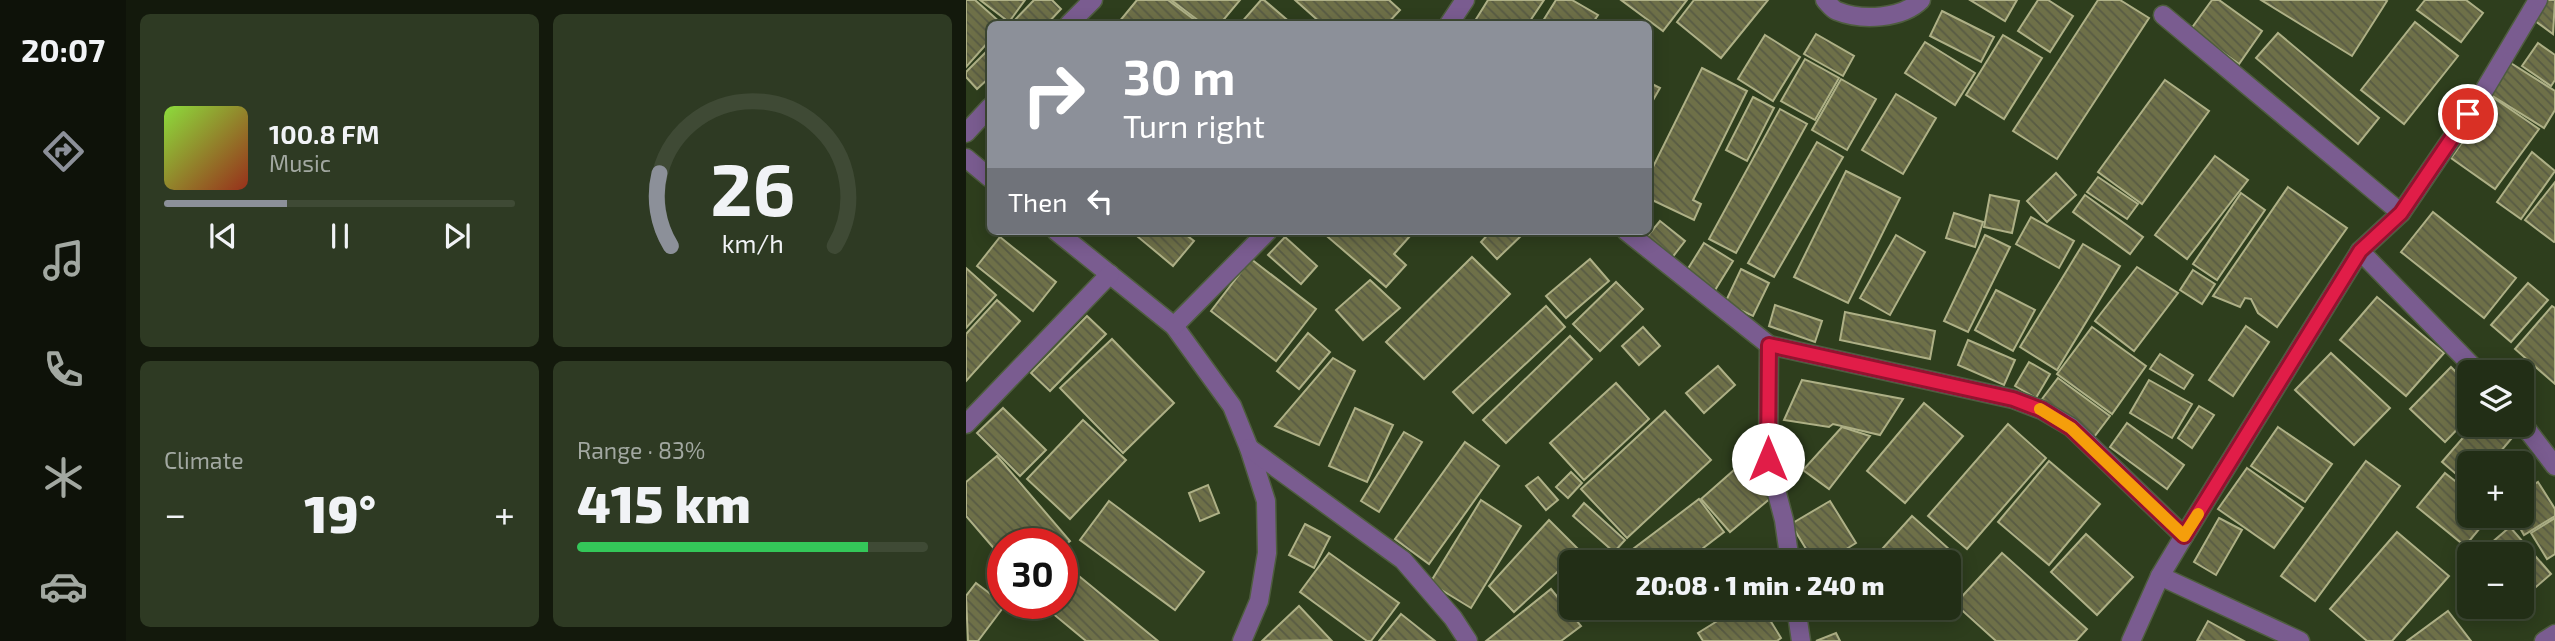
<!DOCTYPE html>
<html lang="en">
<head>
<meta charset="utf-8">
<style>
	body { margin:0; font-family:"Exo 2",sans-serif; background:#2e3a23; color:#f1f3f6; height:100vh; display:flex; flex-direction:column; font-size:26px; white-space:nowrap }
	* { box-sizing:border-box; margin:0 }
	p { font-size:23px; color:#a2a8a1 }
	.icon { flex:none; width:38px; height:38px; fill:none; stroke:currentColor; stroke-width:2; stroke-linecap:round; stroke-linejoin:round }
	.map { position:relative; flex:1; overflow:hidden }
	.details { display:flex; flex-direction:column; gap:14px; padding:14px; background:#13190c; width:840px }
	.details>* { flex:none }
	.guide { position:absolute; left:21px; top:21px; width:665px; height:214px; border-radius:10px; box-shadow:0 4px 18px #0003,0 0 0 2px #3f4a35; background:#8c9099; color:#fff; overflow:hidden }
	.tools { position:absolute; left:1491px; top:360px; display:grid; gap:14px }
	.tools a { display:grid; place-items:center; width:77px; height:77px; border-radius:10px; background:#222e16; box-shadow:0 4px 18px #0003,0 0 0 2px #3f4a35; font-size:35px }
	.speed { position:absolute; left:21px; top:528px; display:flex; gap:14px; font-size:35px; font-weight:700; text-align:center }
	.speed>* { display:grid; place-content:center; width:91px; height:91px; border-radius:50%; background:#222e16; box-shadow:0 4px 18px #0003,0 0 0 2px #3f4a35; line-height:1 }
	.speed .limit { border:10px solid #d22; background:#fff; color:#111 }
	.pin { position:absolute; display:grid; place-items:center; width:60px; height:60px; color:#fff; margin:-30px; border:4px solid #fff; border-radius:50%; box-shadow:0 2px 7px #0007 }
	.me { position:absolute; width:77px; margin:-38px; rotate:0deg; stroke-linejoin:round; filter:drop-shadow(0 0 5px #0008) }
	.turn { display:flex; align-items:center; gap:24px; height:147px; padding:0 21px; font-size:32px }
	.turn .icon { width:91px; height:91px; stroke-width:2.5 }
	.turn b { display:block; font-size:49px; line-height:60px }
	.then { display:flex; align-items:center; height:66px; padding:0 21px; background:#0003; gap:14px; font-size:26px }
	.big { font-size:52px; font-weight:800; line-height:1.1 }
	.details .widget { flex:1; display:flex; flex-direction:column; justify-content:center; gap:10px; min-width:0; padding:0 24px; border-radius:10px; background:#2e3a23 }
	.details .dial { align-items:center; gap:0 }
	.dial svg { height:182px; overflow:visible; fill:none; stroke:#3f4a35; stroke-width:7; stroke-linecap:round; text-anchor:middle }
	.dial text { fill:#f1f3f6; stroke:none }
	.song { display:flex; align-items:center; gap:21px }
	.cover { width:84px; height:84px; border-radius:10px; background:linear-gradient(135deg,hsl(90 70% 55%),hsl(10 70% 35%)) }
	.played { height:7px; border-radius:4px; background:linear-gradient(90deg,#8c9099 35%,#3f4a35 35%) }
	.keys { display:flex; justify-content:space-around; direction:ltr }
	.heat { display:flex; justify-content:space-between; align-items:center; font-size:38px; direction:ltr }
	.charge { height:10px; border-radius:5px; background:linear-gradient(90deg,#34c759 83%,#3f4a35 0) }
	.details .tiles { flex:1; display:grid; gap:14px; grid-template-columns:repeat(2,1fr) }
	.trip { position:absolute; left:593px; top:550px; width:402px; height:70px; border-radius:10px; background:#222e16; box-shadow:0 4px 18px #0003,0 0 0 2px #3f4a35; font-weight:800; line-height:70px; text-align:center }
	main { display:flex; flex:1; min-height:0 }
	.tab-bar { display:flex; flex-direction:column; width:126px; justify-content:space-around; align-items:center; background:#0e1209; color:#a2a8a1 }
	.tab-bar .icon { width:49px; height:49px }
	.tab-bar .selected { color:#8c9099 }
	.tab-bar b { font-size:32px; color:#f1f3f6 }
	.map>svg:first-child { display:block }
	.building { fill:url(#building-back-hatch); stroke:#aeb086; stroke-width:2 }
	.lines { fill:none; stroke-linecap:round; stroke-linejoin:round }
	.minor-casing { stroke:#4e5d3e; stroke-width:21 }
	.minor { stroke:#7a5c90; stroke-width:18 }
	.route-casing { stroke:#92132f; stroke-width:18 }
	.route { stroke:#e11d48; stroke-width:12 }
	.slow { stroke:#f59e0b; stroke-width:12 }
</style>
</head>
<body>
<main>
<nav class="tab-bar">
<b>20:07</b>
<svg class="icon selected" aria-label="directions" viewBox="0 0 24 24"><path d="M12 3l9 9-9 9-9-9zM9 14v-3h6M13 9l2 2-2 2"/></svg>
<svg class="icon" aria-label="music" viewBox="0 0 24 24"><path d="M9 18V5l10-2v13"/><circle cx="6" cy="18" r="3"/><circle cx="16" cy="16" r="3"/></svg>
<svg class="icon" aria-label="phone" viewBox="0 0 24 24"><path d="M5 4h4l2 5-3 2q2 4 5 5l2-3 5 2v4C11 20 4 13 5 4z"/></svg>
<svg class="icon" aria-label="climate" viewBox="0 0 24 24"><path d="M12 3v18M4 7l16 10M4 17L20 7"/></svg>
<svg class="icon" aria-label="car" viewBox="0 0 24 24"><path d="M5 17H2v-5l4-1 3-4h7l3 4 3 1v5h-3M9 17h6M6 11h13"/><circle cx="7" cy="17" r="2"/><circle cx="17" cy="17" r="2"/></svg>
</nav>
<section class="details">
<div class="tiles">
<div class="widget">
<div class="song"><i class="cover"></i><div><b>100.8 FM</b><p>Music</p></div></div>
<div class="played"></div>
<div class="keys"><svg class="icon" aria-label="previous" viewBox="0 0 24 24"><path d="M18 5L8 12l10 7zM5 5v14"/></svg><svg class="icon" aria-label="pause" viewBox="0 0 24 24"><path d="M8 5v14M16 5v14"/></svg><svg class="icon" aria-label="next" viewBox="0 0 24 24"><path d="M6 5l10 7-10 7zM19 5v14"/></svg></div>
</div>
<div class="widget dial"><svg viewBox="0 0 100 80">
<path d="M14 69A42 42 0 1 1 86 69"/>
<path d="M14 69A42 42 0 0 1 9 37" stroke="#8c9099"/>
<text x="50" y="56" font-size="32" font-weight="700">26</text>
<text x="50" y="72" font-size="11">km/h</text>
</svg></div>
<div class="widget"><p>Climate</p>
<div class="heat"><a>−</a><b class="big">19°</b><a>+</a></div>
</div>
<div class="widget"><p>Range · 83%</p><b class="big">415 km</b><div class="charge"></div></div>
</div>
</section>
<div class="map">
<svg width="1589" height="641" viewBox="0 0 1589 641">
	<defs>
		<pattern id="building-back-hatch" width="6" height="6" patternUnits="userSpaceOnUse" patternTransform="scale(1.75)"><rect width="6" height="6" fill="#6e7048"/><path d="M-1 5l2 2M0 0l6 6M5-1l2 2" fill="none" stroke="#585b44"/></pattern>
	</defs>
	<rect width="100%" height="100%" fill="#2e3e1d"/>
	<g class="building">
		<path d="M0 0H9L36 24H24V40L0 67Z"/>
		<path d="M14 0H59L43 22Z"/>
		<path d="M68 0H86L95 9 81 24H45Z"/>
		<path d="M171 0H202L234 24H157L153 22Z"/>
		<path d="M205 0H274L254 24H237Z"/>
		<path d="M295 0H298L326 24H274Z"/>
		<path d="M329 0H423L434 10 421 24H356Z"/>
		<path d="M522 0H578L562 24H507Z"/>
		<path d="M590 0H606L632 15 626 24H575Z"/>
		<path d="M655 0H721L697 31Z"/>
		<path d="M728 0H802L755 58 711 22Z"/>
		<path d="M1004 0H1051L1039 21Z"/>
		<path d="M1072 0H1082L1107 16 1084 52 1052 31Z"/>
		<path d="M1132 0H1154L1183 18 1091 159 1047 131Z"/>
		<path d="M1246 0H1253L1296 31 1273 64 1225 29Z"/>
		<path d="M1295 0H1419L1421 1 1386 56Z"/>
		<path d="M1459 0H1500L1517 13 1495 42 1451 10Z"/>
		<path d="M1578 0H1589L1587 34 1565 18Z"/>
		<path d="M976 11 1028 37 1015 62 964 36Z"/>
		<path d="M1449 22 1492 56 1438 124 1395 90Z"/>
		<path d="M1312 33 1413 118 1392 144 1290 58Z"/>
		<path d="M850 34 888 56 877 76 838 54Z"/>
		<path d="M799 35 834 57 807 101 772 79Z"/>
		<path d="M1037 35 1076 58 1038 119 1000 95Z"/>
		<path d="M959 42 1009 73 989 105 939 73Z"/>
		<path d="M1572 43 1589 55V80L1585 86 1556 66Z"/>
		<path d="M24 48V77L11 89 0 77V72Z"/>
		<path d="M839 59 873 78 849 120 815 101Z"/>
		<path d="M1540 60 1589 91V110L1578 128 1520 92Z"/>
		<path d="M736 68 781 91 727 200 735 204 728 220 682 198V177Z"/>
		<path d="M875 79 910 99 881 150 846 130Z"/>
		<path d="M1199 80 1243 111 1176 204 1132 172Z"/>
		<path d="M682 82 694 88 682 109Z"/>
		<path d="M930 94 970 118 937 174 896 150Z"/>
		<path d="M787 97 808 108 781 161 760 150Z"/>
		<path d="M1528 98 1573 129 1529 189 1485 158Z"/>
		<path d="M814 109 841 124 770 253 743 239Z"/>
		<path d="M851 142 877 157 808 277 782 263Z"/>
		<path d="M1566 152 1589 171 1555 219 1531 202Z"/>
		<path d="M1249 156 1282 180 1221 259 1189 235Z"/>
		<path d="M880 171 934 198 882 303 828 277Z"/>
		<path d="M1090 173 1110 195 1081 222 1061 201Z"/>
		<path d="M1132 177 1172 204 1161 219 1121 192Z"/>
		<path d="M1589 182V241L1588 242 1559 220Z"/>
		<path d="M1322 187 1381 228 1311 327 1292 313 1285 299 1279 298 1274 307 1247 296Z"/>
		<path d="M1275 193 1299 210 1251 280 1227 264Z"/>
		<path d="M1024 195 1053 201 1046 233 1018 227Z"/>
		<path d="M1119 195 1177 237 1164 254 1107 212Z"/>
		<path d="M1467 212 1550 278 1518 318 1435 252Z"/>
		<path d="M988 213 1017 222 1009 247 980 238Z"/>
		<path d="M1065 217 1108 241 1093 268 1050 244Z"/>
		<path d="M694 221 719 241 705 259 679 239Z"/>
		<path d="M165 231H215L228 241 207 266Z"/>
		<path d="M355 231H438L444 236 428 254 440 265 420 287Z"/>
		<path d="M525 231H560L531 259 515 242Z"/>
		<path d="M930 235 959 252 924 315 894 298Z"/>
		<path d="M1019 235 1044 247 1002 332 978 321Z"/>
		<path d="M34 237 90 282 67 311 11 266Z"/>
		<path d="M319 237 351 266 335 284 302 255Z"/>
		<path d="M738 243 767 261 746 295 718 275Z"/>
		<path d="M1117 244 1154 266 1091 370 1054 347Z"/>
		<path d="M506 257 544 294 458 379 420 342Z"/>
		<path d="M285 259 350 309 310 361 245 311Z"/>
		<path d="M624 259 643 281 600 318 580 296Z"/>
		<path d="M1171 267 1212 293 1168 351 1129 321Z"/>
		<path d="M0 268 30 295 0 328Z"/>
		<path d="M775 269 803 283 787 316 759 303Z"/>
		<path d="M1227 270 1249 284 1236 304 1214 290Z"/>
		<path d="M404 280 434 308 397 340 370 310Z"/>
		<path d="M650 282 677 309 634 351 607 324Z"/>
		<path d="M1562 283 1582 300 1545 342 1525 325Z"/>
		<path d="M1030 290 1069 310 1047 351 1009 330Z"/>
		<path d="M1411 297 1478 353 1440 396 1374 340Z"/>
		<path d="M31 300 54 321 0 381V334Z"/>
		<path d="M809 305 856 321 849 342 803 326Z"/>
		<path d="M580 306 599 327 507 413 487 392Z"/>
		<path d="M1586 306 1589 308V384L1549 349Z"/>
		<path d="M879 312 969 331 964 359 874 340Z"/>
		<path d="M121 316 140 334 84 391 65 373Z"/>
		<path d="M1280 326 1303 342 1267 396 1243 380Z"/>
		<path d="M677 327 694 346 673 365 656 346Z"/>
		<path d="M1126 327 1180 366 1146 414 1091 374Z"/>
		<path d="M342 333 364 352 333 389 311 371Z"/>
		<path d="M604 336 626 359 540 443 517 420Z"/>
		<path d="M146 339 208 403 157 453 94 388Z"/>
		<path d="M1002 340 1049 360 1038 385 992 365Z"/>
		<path d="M1365 353 1424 408 1388 445 1329 390Z"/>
		<path d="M1194 354 1227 375 1218 389 1184 369Z"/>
		<path d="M367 358 389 371 353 445 309 426Z"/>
		<path d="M1063 362 1084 374 1070 398 1049 386Z"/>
		<path d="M752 366 769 385 738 413 720 393Z"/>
		<path d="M1485 367 1503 385V417L1479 442 1444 409Z"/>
		<path d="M1092 378 1144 416 1128 437 1076 399Z"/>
		<path d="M836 380 937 399 914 435 867 424 863 427 818 420Z"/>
		<path d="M1183 380 1226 404 1206 438 1164 413Z"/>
		<path d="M650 383 683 419 618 480 584 443Z"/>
		<path d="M958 403 997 436 939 503 901 471Z"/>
		<path d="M1233 406 1248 415 1226 448 1212 438Z"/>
		<path d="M37 408 80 450 54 476 11 433Z"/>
		<path d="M389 408 427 425 401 482 363 466Z"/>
		<path d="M699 411 745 460 661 538 615 489Z"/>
		<path d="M117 420 160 460 104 519 61 479Z"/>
		<path d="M1161 423 1218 465 1201 489 1144 447Z"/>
		<path d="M1042 424 1080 458 1001 549 962 516Z"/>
		<path d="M1508 425H1529L1545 439 1524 464H1503V485L1476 462Z"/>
		<path d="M876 427 904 436 863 489 837 470Z"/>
		<path d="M1312 427 1366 464 1339 502 1285 466Z"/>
		<path d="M438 432 456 442 413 512 395 501Z"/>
		<path d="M499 442 533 466 463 564 429 539Z"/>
		<path d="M31 456 104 541 96 547V544H37V559L0 516V482Z"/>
		<path d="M1083 461 1134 504 1083 565 1032 522Z"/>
		<path d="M1400 461 1434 486 1349 601 1315 576Z"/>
		<path d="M776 463 806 497 764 532 735 499Z"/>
		<path d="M1281 468 1337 508 1308 548 1252 509Z"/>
		<path d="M605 472 616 483 602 498 590 487Z"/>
		<path d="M1479 473 1503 492V516H1524L1499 546 1451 507Z"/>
		<path d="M572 477 592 500 580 510 560 486Z"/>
		<path d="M1572 482 1589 509V516L1558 535 1547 516H1556V492Z"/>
		<path d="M242 485 253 513 234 521 223 493Z"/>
		<path d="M733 499 758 532 719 562H677L667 549Z"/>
		<path d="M515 500 555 526 505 608 464 583Z"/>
		<path d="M143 501 238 572 209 610 114 540Z"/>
		<path d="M864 501 890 543 859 562H848L825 524Z"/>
		<path d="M618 503 659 540 648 552 607 516Z"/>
		<path d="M946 516 993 558 984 568V562H932L917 548Z"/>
		<path d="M1253 518 1276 530 1250 575 1228 562Z"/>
		<path d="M1589 518V554L1581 559 1565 533Z"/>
		<path d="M583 520 614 551 548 612 523 586Z"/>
		<path d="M339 524 364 537 348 568 323 555Z"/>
		<path d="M1544 527 1585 574 1556 599V555H1511Z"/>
		<path d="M1431 532 1483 576 1426 641H1401L1364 609Z"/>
		<path d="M1120 534 1167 577 1131 615 1085 572Z"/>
		<path d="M363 553 433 603 405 641H401L334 592Z"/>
		<path d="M1036 553 1121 629 1110 641H1030L989 604Z"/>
		<path d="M108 572 192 641H120L79 607 82 604H96V587Z"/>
		<path d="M10 583 39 605 12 641H2L0 596Z"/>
		<path d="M585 589 615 626 595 641H520Z"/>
		<path d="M333 606 365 640 296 641Z"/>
		<path d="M774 607H796L815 638 811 641H737L732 633Z"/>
		<path d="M1482 611 1505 641H1441Z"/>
		<path d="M435 614 469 641H413Z"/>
		<path d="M1242 621 1278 641H1231Z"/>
		<path d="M870 633 874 641H850Z"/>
	</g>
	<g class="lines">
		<g class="minor-casing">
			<g id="minor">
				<path d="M859 0C863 4 866 9 871 11 896 21 936 19 955 0"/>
				<path d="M1197 15 1435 213"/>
				<path d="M103 24 127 0"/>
				<path d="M483 24 499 0"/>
				<path d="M0 133 24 107"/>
				<path d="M0 158 24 178"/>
				<path d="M90 231 208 326 266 406 283 448 300 501 301 553 293 601 276 641"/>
				<path d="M660 231 803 345 1047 399 1076 410 1105 427 1218 536"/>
				<path d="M1394 251 1513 373"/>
				<path d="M208 326 302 231"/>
				<path d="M803 345 802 459 818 520 824 562"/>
				<path d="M1556 423 1589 466"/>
				<path d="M0 424 144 274"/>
				<path d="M283 448 437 560 487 618 502 641"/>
				<path d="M1194 576 1334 641"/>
				<path d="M830 607 835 641"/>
				<path d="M1165 641 1194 576 1218 536 1394 251 1435 213 1516 94 1572 0"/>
				<path d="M1578 641 1589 634"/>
			</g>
		</g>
		<use href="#minor" class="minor"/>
	</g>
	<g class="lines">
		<g class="route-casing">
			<path id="route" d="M802 459 803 345 1047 399 1076 410 1105 428 1218 536 1394 251 1435 213 1502 114"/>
		</g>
		<use href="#route" class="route"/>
		<path class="slow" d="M1074 409 1105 428 1218 536 1232 514"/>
	</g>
</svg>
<div class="tools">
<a><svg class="icon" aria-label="layers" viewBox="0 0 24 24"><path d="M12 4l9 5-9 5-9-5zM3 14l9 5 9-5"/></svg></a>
<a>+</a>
<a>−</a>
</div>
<div class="speed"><div class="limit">30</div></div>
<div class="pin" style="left:1502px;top:114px;background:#d93025"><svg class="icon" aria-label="arrive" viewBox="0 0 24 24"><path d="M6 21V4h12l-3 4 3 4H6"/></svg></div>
<svg class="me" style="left:802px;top:459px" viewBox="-20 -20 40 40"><circle r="19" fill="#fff"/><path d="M0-13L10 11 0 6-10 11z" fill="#e11d48"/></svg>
<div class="trip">20:08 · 1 min · 240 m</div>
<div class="guide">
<div class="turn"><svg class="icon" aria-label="right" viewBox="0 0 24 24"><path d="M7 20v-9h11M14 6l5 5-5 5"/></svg><div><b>30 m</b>Turn right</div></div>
<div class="then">Then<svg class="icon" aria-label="left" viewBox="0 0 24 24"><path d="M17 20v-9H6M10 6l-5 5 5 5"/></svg></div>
</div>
</div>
</main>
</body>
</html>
